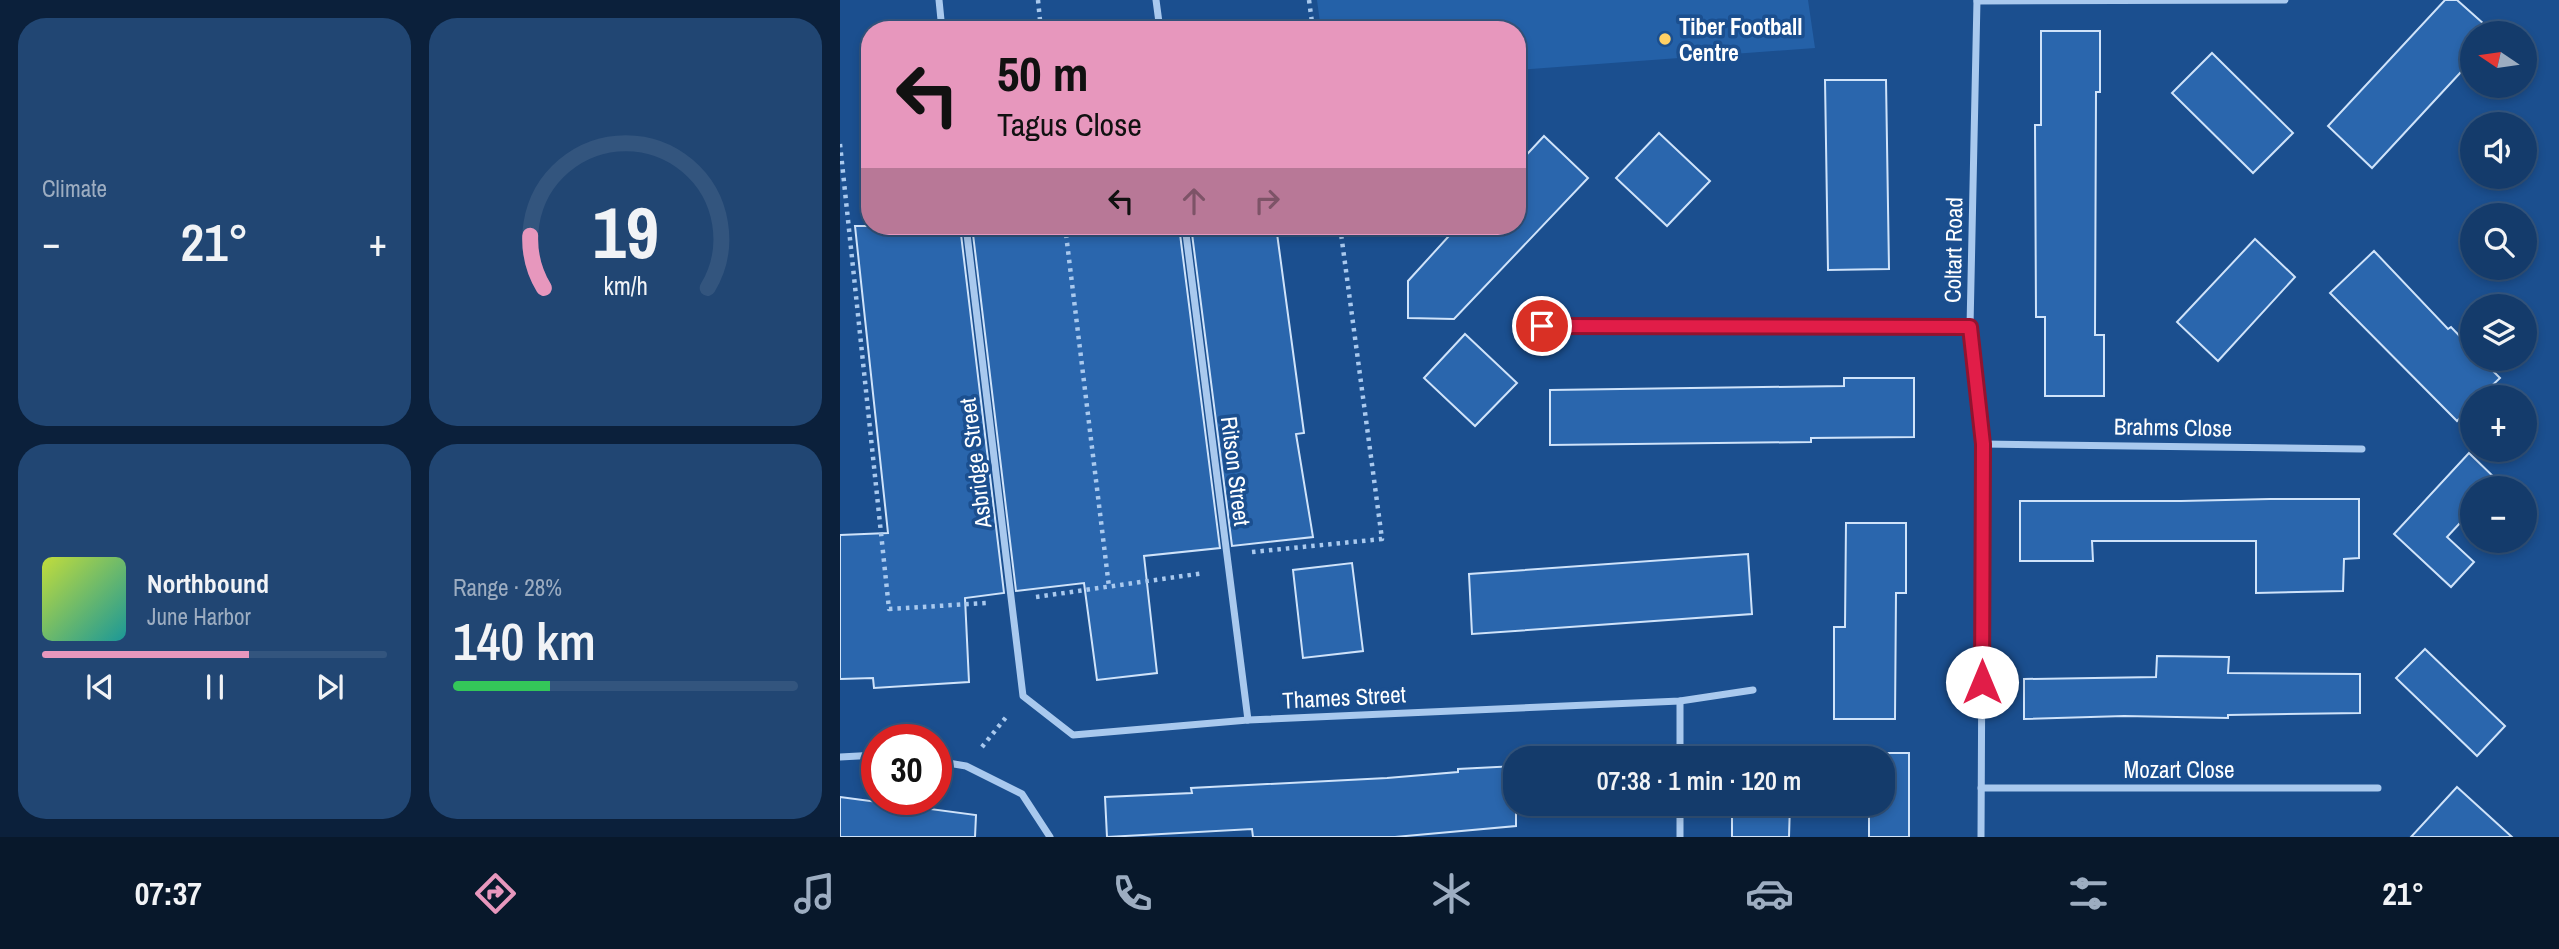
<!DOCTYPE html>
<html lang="en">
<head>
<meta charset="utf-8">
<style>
	body { margin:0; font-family:"Archivo Narrow",sans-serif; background:#214673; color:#f1f3f6; height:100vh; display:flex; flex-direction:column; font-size:26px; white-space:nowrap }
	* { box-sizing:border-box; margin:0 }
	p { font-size:23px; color:#9dadc1 }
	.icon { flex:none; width:38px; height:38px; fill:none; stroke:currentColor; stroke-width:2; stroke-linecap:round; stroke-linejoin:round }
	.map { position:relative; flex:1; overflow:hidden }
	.panel { display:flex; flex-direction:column; gap:18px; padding:18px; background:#0b203b; width:840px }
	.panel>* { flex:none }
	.guide { position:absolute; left:21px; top:21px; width:665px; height:214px; border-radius:28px; box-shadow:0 4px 10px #0003,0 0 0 2px #33557e; background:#e797bd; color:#111; overflow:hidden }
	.needle { width:46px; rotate:283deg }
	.fabs { position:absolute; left:1620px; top:21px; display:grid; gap:14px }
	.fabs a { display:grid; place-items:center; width:77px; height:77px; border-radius:50%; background:#143b6b; box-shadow:0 4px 10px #0003,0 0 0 2px #33557e; font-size:35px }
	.speed { position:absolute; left:21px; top:724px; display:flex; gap:14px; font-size:35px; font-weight:700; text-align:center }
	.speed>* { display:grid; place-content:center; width:91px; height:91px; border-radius:50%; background:#143b6b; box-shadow:0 4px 10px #0003,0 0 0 2px #33557e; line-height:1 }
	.speed .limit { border:10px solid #d22; background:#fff; color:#111 }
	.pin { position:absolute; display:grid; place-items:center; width:60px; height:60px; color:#fff; margin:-30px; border:4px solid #fff; border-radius:50%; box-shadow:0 2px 7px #0007 }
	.me { position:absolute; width:77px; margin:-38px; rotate:0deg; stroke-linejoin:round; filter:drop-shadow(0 0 5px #0008) }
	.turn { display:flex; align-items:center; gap:24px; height:147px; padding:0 21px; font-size:32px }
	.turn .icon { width:91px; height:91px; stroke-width:2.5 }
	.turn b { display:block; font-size:49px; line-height:60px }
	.lanes { display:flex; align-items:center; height:66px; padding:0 21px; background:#0003; justify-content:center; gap:35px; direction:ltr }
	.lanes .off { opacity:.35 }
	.big { font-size:52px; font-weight:600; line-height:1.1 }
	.panel .card { flex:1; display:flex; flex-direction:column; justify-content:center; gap:10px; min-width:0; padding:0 24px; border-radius:28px; background:#214673 }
	.panel .dial { align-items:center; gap:0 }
	.dial svg { height:182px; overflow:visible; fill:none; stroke:#33557e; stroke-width:7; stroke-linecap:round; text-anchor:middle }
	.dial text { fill:#f1f3f6; stroke:none }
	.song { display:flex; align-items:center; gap:21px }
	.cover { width:84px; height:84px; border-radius:10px; background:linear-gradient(135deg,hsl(70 70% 55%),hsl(180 70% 35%)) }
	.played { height:7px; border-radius:4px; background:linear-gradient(90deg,#e797bd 60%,#33557e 60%) }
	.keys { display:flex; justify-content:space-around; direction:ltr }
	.heat { display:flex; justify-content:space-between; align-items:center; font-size:38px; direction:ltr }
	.charge { height:10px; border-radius:5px; background:linear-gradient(90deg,#34c759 28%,#33557e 0) }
	.panel .tiles { flex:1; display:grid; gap:18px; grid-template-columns:repeat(2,1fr) }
	.trip { position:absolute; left:663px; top:746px; width:392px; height:70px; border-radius:28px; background:#143b6b; box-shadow:0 4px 10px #0003,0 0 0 2px #33557e; font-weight:600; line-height:70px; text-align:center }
	.tabs { display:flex; height:112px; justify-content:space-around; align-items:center; background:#08182b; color:#9dadc1 }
	.tabs .icon { width:49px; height:49px }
	.tabs .on { color:#e797bd }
	.tabs b { font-size:32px; color:#f1f3f6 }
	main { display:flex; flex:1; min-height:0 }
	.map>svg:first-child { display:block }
	.green { fill:#2461a8 }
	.building { fill:#2a66ad; stroke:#cfe3fa; stroke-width:2 }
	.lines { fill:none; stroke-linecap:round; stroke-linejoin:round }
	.path { stroke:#a9c9ee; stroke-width:4.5; stroke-dasharray:3.5 5; stroke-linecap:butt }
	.street { stroke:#a9c9ee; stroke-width:7 }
	.route-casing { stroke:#92132f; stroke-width:18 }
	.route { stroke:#e11d48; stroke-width:12 }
	.poi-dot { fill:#ffd166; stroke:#1b4f8f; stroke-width:2.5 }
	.labels { text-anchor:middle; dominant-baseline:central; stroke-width:7; stroke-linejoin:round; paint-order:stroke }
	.poi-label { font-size:23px; font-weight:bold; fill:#fff; stroke:#1b4f8f; text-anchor:start }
	.street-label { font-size:23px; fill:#fff; stroke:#1b4f8f }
</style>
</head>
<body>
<main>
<section class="panel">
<div class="tiles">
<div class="card"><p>Climate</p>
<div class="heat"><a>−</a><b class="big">21°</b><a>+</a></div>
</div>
<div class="card dial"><svg viewBox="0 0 100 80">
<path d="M14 69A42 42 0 1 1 86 69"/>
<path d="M14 69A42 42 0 0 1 8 46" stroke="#e797bd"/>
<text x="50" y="56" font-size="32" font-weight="700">19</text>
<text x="50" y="72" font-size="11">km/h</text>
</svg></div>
<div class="card">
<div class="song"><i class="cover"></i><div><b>Northbound</b><p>June Harbor</p></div></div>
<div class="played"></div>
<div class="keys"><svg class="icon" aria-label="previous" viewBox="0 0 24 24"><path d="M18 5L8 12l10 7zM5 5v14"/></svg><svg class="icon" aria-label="pause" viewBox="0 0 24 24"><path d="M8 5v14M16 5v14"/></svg><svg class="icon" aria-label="next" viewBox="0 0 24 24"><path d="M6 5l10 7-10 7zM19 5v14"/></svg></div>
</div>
<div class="card"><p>Range · 28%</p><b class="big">140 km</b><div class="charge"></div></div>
</div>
</section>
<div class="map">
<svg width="1719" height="837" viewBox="0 0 1719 837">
	<rect width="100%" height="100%" fill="#1b4f8f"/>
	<path class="green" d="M477 0H968L975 48 677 70V30H481Z"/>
	<g class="building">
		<path d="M1605 0H1617L1654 33H1633V59L1532 168 1488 126Z"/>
		<path d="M1201 31H1260V92H1256L1255 335H1264V396H1205V317H1196L1195 125H1201Z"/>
		<path d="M1372 53 1453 133 1413 173 1332 93Z"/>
		<path d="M985 80H1046L1049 269 988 270Z"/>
		<path d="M819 133 870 181 827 226 776 178Z"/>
		<path d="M704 136 748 178 614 319 568 318V281L618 226H677V165Z"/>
		<path d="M15 226H120L164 593 125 598 129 682 34 688 33 678 0 679V535L48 533Z"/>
		<path d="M132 226H339L380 548 304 556 317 673 257 680 244 583 176 591Z"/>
		<path d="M351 226H436L464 433 456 434 473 537 392 546Z"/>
		<path d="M1415 239 1455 277 1378 361 1337 322Z"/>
		<path d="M1534 251 1608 329 1611 327 1633 350V359H1641L1660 378 1640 397H1633V405L1617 421 1490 293Z"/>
		<path d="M625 334 677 383 635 426 584 378Z"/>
		<path d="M1004 378H1074V437L971 438V442L710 445V390L1004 386Z"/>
		<path d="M1629 453 1658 481 1652 488H1633V509L1607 537 1634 562 1611 587 1554 534Z"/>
		<path d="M1430 499H1519V558L1504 559 1503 591 1416 593V541H1252L1253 561H1180V501H1341Z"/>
		<path d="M1006 523H1066V593H1056L1055 719H994V627H1005Z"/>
		<path d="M908 554 912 614 632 634 629 574Z"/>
		<path d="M512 563 523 651 463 658 453 570Z"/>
		<path d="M1585 649 1665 726 1637 756 1556 678Z"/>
		<path d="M1317 656 1389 657 1388 673 1520 674V713L1388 715V718L1284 716 1184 719V679L1316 677Z"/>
		<path d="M1029 753H1069V837H1029V803H1043V758H1029Z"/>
		<path d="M676 766V826L555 837H413L412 829 267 837 265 797 352 793 351 788 547 778 618 772V769Z"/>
		<path d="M1617 787 1672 837H1571Z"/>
		<path d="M0 797 136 815 135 837H0Z"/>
		<path d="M892 803H950L949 837H892Z"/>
	</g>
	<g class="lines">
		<g class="path">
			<path d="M198 0 201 30"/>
			<path d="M469 0 473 30"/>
			<path d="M0 144 49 609 146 603"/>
			<path d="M225 226 269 587"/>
			<path d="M412 552 542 539 500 226"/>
			<path d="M196 597 364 573"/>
			<path d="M142 747 167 716"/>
		</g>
		<g class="street">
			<path d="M99 0 102 30"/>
			<path d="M316 0 320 30"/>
			<path d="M1137 0 1130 327 1143 444 1141 837"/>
			<path d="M1137 1 1445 0"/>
			<path d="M126 226 183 696 233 735 408 720 840 701 913 690"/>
			<path d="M345 226 408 720"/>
			<path d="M702 326 1130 327"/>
			<path d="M1143 444 1522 449"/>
			<path d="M0 757 37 755"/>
			<path d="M840 758V701"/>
			<path d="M96 761 126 766 182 794 210 837"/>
			<path d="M1141 788H1538"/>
			<path d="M840 837V803"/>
		</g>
	</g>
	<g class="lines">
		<g class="route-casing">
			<path id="route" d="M702 326 1130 327 1143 444 1142 682"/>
		</g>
		<use href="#route" class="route"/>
	</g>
	<circle class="poi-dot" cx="825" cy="39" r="7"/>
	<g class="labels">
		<g class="poi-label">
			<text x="839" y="26">Tiber Football<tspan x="839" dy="26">Centre</tspan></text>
		</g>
		<g class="street-label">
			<text transform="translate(1113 250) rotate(-89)">Coltart Road</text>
			<text transform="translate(1333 427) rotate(1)">Brahms Close</text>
			<text transform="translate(135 463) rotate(-97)">Asbridge Street</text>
			<text transform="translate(396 471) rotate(83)">Ritson Street</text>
			<text transform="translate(504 697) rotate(-3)">Thames Street</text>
			<text x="1339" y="769">Mozart Close</text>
		</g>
	</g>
</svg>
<div class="fabs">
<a><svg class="needle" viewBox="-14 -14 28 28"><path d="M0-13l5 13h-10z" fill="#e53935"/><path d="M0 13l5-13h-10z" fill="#9dadc1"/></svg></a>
<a><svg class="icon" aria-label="sound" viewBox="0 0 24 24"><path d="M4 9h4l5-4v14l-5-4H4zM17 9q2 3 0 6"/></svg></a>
<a><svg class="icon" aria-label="search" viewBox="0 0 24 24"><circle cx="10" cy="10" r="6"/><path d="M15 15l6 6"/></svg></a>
<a><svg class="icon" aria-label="layers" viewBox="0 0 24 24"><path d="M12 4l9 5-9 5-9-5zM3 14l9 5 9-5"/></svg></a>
<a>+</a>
<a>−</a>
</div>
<div class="speed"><div class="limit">30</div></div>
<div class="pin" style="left:702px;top:326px;background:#d93025"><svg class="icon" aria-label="arrive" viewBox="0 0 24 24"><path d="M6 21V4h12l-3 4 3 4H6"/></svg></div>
<svg class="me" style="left:1142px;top:682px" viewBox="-20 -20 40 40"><circle r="19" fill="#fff"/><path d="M0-13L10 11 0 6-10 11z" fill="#e11d48"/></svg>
<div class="trip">07:38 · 1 min · 120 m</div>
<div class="guide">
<div class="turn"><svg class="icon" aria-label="left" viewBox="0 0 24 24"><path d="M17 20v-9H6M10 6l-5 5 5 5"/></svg><div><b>50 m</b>Tagus Close</div></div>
<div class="lanes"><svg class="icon" aria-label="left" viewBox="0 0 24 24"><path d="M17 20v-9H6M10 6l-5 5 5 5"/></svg><svg class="icon off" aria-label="ahead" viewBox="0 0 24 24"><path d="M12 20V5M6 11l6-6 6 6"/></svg><svg class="icon off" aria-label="right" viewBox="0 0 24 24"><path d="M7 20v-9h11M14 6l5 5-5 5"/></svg></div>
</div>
</div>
</main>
<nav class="tabs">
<b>07:37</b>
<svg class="icon on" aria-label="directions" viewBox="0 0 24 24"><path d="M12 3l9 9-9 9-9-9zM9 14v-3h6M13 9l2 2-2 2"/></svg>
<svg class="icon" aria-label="music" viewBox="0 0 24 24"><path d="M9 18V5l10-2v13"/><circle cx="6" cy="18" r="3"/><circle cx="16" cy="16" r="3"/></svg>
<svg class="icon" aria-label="phone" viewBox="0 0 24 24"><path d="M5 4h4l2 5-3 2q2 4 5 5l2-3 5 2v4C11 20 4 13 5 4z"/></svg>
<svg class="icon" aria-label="climate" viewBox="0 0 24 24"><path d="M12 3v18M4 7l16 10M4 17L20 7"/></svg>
<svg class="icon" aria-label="car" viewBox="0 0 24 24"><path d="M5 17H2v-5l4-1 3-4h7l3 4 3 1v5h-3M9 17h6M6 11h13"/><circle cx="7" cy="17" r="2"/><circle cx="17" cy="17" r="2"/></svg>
<svg class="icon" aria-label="filters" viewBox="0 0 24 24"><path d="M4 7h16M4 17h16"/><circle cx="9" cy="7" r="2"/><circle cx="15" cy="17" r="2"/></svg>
<b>21°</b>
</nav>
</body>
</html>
